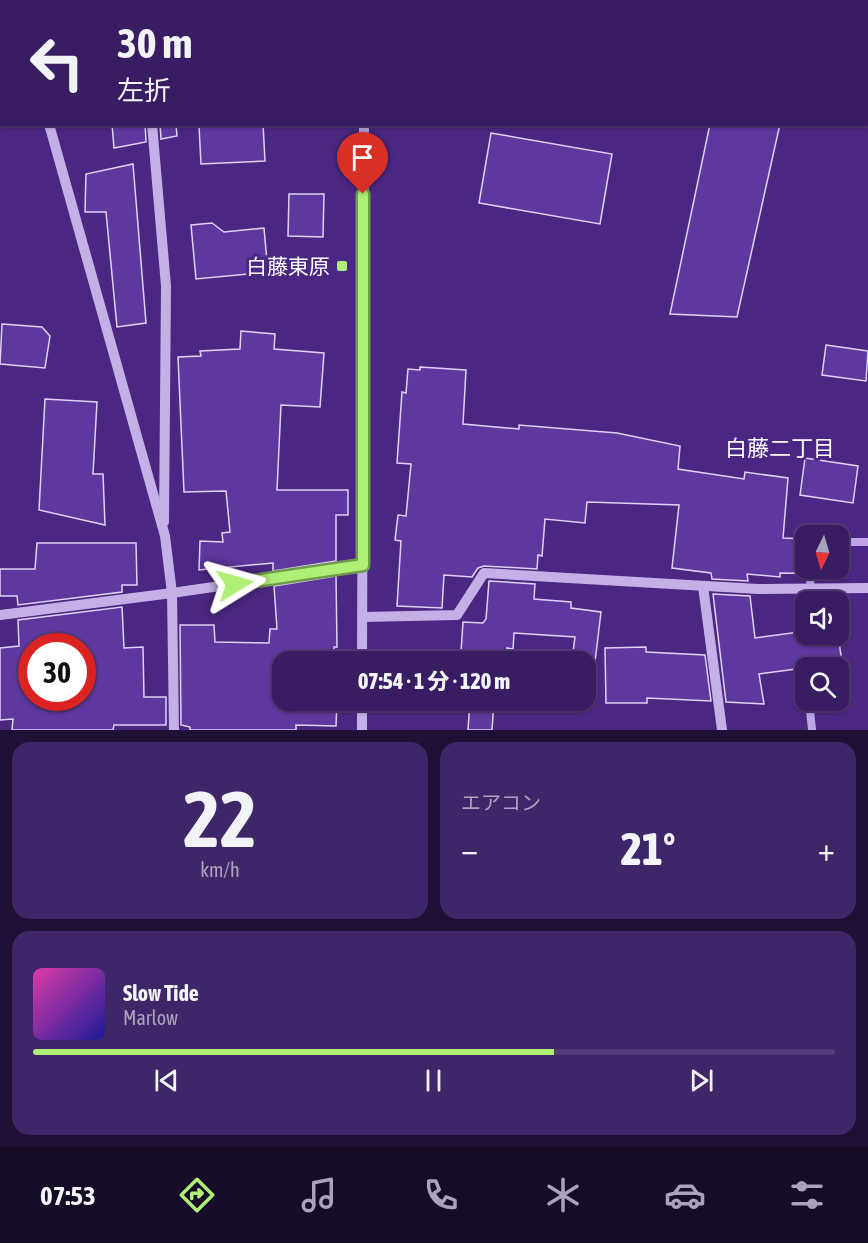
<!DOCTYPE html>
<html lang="ja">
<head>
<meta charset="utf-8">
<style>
	body { margin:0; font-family:"Asap Condensed","Noto Sans JP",sans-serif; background:#3f2668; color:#f1f3f6; height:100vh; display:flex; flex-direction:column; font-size:22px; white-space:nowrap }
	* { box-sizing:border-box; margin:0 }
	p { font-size:20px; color:#aba2be }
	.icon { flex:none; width:33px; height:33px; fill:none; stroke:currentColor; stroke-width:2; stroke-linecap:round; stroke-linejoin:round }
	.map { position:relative; height:730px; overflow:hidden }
	.sheet { display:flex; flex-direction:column; gap:12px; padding:12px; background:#1f1036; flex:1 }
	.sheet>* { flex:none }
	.hud { position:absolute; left:0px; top:0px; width:868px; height:126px; box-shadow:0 2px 4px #0004,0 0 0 2px #523b77; background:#381d62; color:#f1f3f6; overflow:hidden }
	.needle { width:39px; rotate:185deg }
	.fabs { position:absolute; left:795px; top:525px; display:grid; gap:12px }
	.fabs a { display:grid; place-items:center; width:54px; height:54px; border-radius:12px; background:#381d62; box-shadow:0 2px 4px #0004,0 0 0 2px #523b77; font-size:30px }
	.speed { position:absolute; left:18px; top:633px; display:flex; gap:12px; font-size:30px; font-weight:700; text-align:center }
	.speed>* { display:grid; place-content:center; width:78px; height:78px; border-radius:50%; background:#381d62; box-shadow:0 2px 4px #0004,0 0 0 2px #523b77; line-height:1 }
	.speed .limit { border:9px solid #d22; background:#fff; color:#111 }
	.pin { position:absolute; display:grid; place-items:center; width:51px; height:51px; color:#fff; margin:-62px -26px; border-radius:50% 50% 50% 0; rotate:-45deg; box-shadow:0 0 6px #0007 }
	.pin .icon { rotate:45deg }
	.me { position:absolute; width:66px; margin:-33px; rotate:82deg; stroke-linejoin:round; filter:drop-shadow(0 0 4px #0008) }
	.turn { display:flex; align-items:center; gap:21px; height:126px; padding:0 18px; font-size:27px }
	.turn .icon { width:78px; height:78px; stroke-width:2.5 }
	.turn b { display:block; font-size:42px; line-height:51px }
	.big { font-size:45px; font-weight:800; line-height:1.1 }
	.sheet .card { flex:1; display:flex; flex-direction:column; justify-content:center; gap:9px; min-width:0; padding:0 21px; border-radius:18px; background:#3f2668 }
	.sheet .dial { align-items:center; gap:0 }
	.dial b { font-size:78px; line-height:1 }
	.song { display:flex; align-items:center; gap:18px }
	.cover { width:72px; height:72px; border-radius:9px; background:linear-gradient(135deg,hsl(320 70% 55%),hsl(240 70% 35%)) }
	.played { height:6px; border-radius:3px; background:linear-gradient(90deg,#aeef75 65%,#523b77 65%) }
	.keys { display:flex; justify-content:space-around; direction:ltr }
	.heat { display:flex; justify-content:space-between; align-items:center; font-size:33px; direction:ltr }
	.sheet .tiles { flex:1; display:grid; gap:12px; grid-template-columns:1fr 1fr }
	.card:last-child { grid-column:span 2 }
	.trip { position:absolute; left:272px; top:651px; width:324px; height:60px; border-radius:18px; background:#381d62; box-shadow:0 2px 4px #0004,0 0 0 2px #523b77; font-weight:800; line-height:60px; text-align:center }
	.menu { display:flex; height:96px; justify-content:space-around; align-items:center; background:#160c27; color:#aba2be }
	.menu .icon { width:42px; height:42px }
	.menu .on { color:#aeef75 }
	.menu b { font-size:27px; color:#f1f3f6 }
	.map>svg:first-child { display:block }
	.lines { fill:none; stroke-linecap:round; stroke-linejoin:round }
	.stream { stroke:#bca4e7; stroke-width:8 }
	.building { fill:#5e379f; stroke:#dfd3f5; stroke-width:1.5; fill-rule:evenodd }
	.minor { stroke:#c4afe7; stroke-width:10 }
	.route-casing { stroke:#719b4c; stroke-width:15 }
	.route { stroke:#aeef75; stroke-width:10 }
	.poi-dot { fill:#aeef75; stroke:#4a2782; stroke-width:2 }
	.labels { text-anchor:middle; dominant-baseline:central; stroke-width:6; stroke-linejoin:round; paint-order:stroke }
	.poi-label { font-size:21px; fill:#fff; stroke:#4a2782; text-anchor:end }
	.neighbourhood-label { font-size:22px; fill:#fff; stroke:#4a2782 }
</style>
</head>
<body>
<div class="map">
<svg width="868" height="730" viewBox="0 0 868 730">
	<rect width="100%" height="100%" fill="#4a2782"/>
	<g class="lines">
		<g class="stream">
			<path d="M838 542H868"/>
			<path d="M809 602 811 568"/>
			<path d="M809 700 812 730"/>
		</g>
	</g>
	<g class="building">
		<path d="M112 124H145L146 142 114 148Z"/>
		<path d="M160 124H176L177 136 161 139Z"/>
		<path d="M263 124 265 161 201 164 199 126Z"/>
		<path d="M710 124H780L737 317 670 314Z"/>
		<path d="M491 133 612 154 600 224 479 203Z"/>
		<path d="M133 164 146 323 117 327 106 212H85L86 174Z"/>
		<path d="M289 194H324L323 237 288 236Z"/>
		<path d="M212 223 224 232 264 228 268 272 196 279 191 225Z"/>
		<path d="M2 324 42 327 50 336 45 368 0 364Z"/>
		<path d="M241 331 275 334 274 349 324 353 320 407 281 405 277 490H348V515H336V561L273 571V563L199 570 200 541 223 542 222 533 230 532 226 491 184 492 178 357 201 356 200 351 240 349Z"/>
		<path d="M826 345 868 351 866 381 822 375Z"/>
		<path d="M420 367 466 370 463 424 519 429V425L617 433 680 446 678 469 744 479 745 472 788 478 783 538 806 539V568H838V539H841V574L780 573V577L747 574 748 581 712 579 711 573 672 568 679 505 587 502 585 523 545 519 542 556 538 555 537 569 484 566 478 568 472 577 444 575 442 608 397 606 401 541 395 540 398 515 406 516 411 464 397 463 402 392 406 393 408 369 420 370Z"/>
		<path d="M45 399 97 402 93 474H103L105 525 39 510Z"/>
		<path d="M805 458 858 466 853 503 800 495Z"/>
		<path d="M37 543H136L137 585H122V592L18 605 17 596H0V569H35Z"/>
		<path d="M336 576 337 647H334V662H282V700H337L336 726 296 725V730H190V727L181 725 180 625H214L215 642 269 643 270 629H277L274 586Z"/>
		<path d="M489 581 535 584 534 599 571 602V608L601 612 595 662 572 659 575 637 514 633 513 649 507 648V656L461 652 463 622 483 623 486 619Z"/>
		<path d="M713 594 750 596 755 638 806 631V634H838L842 663 759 674 764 704 726 702Z"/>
		<path d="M122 607 124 648 143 647 144 697H166V725H114L113 730H12L13 719 0 720V648L19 646 18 620ZM32 646H82V698H32Z"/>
		<path d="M646 647V652L705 655 711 701 647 698V703H606L605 648Z"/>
		<path d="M470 700H494L492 730H468Z"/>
	</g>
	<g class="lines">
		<g class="minor">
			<path d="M14 0V2"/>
			<path d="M143 0V2"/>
			<path d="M370 2V0"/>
			<path d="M49 124 165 536 172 593 174 730"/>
			<path d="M152 124 166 286 164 522"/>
			<path d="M703 586 722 730"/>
			<path d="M0 615 172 593 363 565"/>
			<path d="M363 617 457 615 484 573 758 589 868 588"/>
			<path d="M362 662 364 124"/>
			<path d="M362 730V700"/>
		</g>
	</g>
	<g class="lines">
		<g class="route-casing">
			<path id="route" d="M235 584 363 565V194"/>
		</g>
		<use href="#route" class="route"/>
	</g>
	<rect class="poi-dot" x="336" y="260" width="12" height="12" rx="3"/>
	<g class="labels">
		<g class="poi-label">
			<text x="330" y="266">白藤東原</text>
		</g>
		<g class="neighbourhood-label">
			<text x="780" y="448">白藤二丁目</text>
		</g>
	</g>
</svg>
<div class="fabs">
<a><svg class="needle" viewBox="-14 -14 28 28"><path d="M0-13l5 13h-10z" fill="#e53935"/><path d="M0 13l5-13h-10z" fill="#aba2be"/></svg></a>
<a><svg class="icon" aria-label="sound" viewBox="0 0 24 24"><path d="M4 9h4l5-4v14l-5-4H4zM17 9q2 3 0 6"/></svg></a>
<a><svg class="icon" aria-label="search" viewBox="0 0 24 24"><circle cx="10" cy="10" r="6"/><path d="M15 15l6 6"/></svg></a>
</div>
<div class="speed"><div class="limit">30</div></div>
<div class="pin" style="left:363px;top:194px;background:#d93025"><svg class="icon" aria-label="arrive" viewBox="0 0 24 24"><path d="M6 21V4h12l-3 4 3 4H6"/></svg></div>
<svg class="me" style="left:235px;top:584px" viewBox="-20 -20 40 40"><path d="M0-17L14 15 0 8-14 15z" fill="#aeef75" stroke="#fff" stroke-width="4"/></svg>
<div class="trip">07:54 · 1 分 · 120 m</div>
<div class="hud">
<div class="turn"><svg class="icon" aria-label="left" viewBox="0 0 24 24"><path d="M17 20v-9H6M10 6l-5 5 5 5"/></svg><div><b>30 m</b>左折</div></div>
</div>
</div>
<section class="sheet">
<div class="tiles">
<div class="card dial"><b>22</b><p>km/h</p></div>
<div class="card"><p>エアコン</p>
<div class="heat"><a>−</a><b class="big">21°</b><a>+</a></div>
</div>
<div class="card">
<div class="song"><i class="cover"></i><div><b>Slow Tide</b><p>Marlow</p></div></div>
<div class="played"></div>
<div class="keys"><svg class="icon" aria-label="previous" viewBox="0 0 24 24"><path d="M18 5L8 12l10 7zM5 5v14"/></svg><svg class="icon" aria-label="pause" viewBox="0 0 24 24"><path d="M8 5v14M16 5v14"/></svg><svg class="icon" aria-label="next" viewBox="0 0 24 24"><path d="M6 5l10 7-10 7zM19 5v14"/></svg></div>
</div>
</div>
</section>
<nav class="menu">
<b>07:53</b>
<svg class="icon on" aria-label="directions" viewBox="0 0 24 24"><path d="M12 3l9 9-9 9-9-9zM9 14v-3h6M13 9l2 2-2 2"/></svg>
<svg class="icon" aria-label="music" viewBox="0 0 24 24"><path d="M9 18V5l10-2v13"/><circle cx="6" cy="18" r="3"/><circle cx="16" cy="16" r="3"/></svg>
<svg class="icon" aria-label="phone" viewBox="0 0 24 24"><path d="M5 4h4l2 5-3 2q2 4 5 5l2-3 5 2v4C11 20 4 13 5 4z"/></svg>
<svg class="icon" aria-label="climate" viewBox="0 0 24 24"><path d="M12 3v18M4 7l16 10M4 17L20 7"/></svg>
<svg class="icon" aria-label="car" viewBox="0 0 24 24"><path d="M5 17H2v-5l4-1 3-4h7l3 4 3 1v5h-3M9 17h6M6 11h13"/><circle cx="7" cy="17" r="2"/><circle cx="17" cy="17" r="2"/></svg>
<svg class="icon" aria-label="filters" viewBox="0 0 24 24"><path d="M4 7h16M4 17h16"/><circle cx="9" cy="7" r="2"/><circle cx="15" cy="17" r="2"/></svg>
</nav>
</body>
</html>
